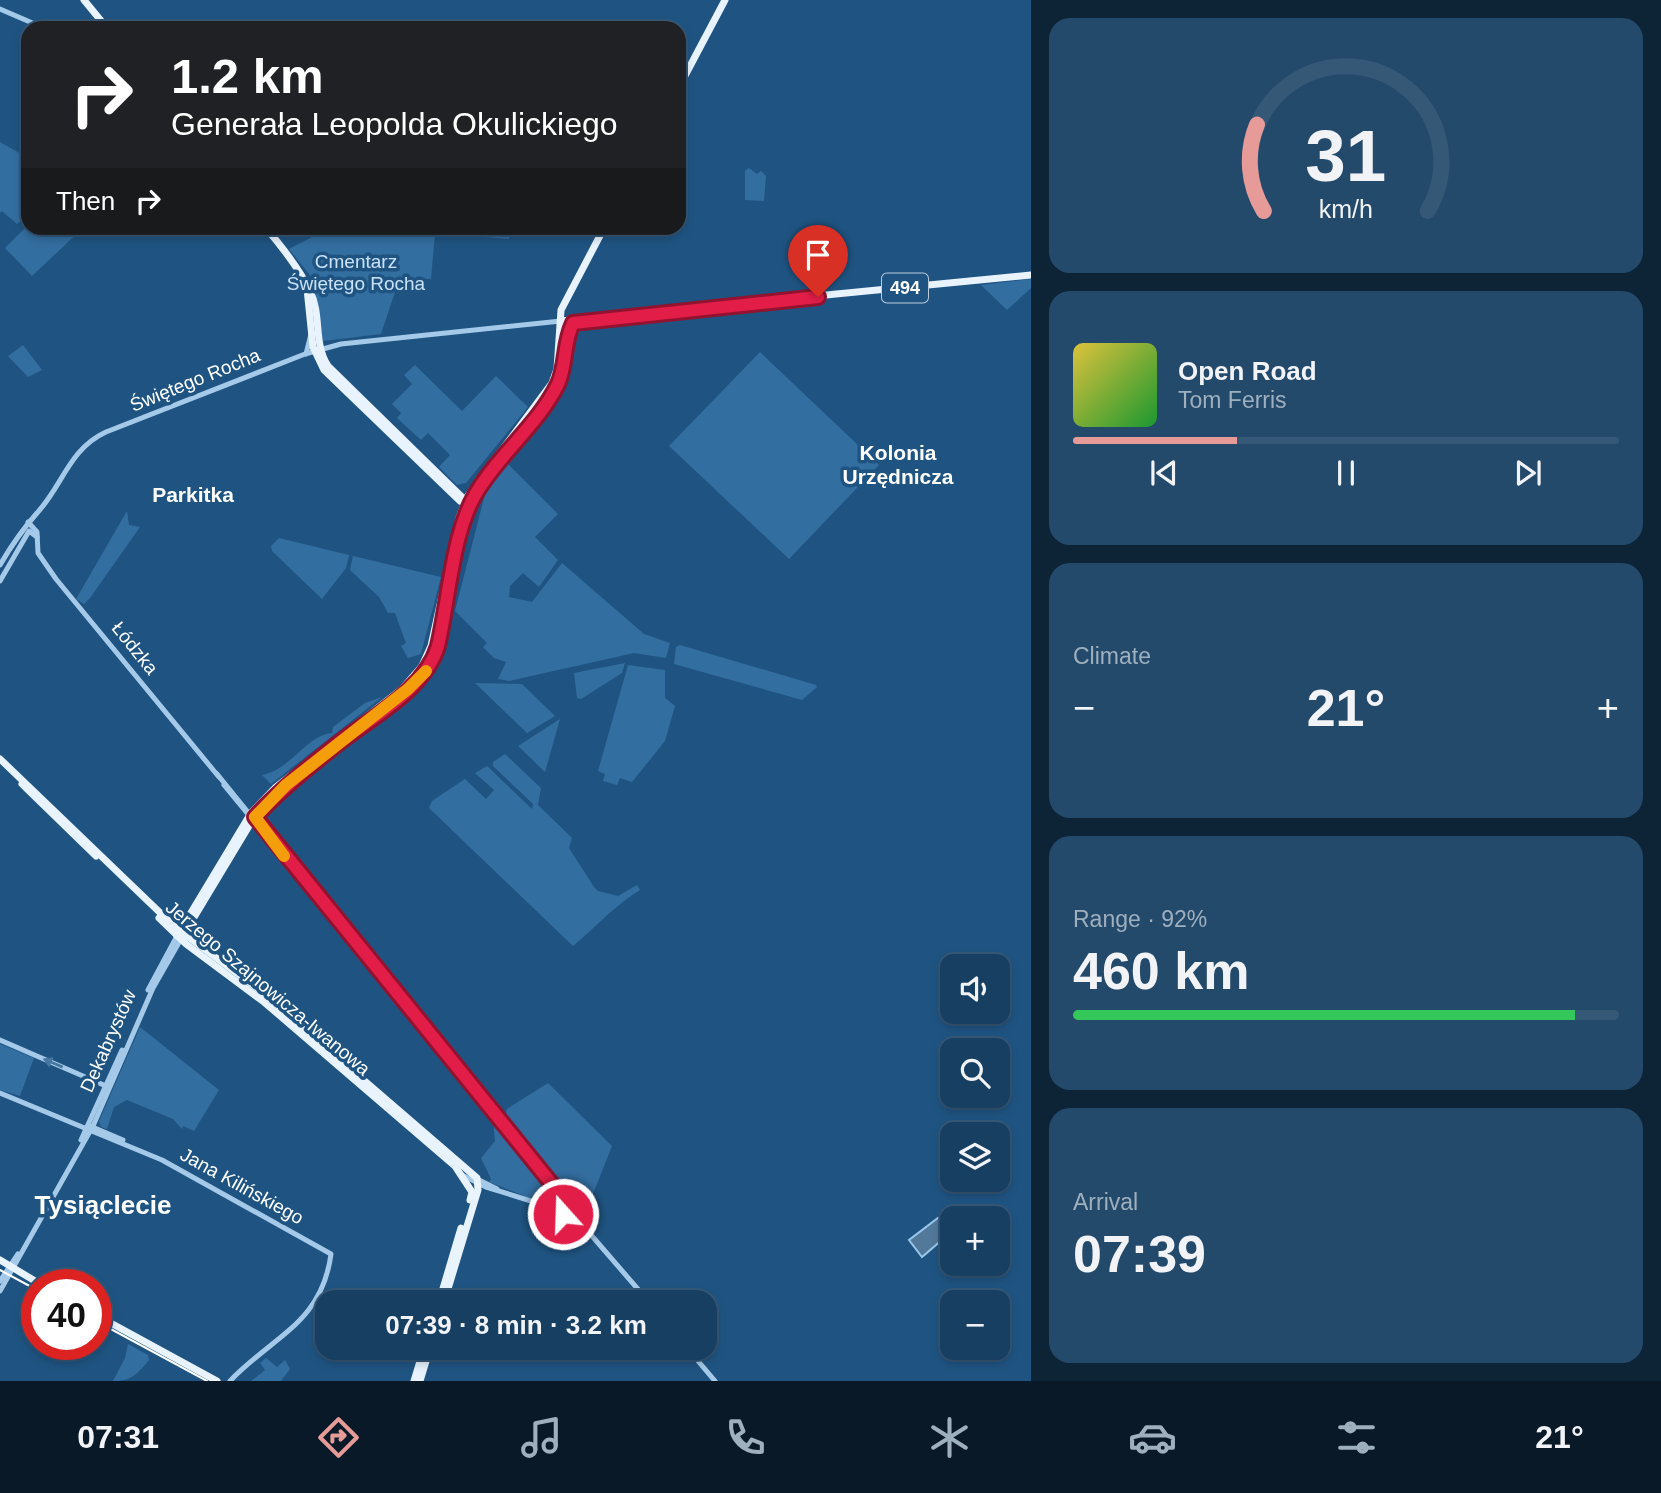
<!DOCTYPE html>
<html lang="en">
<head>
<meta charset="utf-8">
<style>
	body { margin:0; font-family:Arial,sans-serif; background:#244a6b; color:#f1f3f6; height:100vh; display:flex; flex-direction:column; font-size:26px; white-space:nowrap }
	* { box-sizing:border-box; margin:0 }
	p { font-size:23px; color:#9eafbe }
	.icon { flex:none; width:38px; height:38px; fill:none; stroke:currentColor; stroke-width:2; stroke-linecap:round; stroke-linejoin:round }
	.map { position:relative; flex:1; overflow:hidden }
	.sheet { display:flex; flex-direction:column; gap:18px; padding:18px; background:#0d2336; width:630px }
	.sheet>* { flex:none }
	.top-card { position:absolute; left:21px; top:21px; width:665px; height:214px; border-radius:21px; box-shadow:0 4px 10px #0003,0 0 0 2px #365877; background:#202124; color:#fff; overflow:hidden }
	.tools { position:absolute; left:940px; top:954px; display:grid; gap:14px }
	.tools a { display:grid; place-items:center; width:70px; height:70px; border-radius:14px; background:#173f62; box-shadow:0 4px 10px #0003,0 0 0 2px #365877; font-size:35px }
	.speed { position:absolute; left:21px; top:1269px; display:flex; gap:14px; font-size:35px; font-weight:700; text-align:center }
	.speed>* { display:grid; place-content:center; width:91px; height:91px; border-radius:50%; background:#173f62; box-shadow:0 4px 10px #0003,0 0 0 2px #365877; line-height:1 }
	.speed .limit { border:10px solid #d22; background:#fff; color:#111 }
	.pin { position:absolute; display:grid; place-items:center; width:60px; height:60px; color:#fff; margin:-72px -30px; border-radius:50% 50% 50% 0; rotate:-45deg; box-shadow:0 0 7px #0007 }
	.pin .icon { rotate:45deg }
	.me { position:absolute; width:77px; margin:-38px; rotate:340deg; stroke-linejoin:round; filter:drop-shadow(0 0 5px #0008) }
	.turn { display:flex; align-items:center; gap:24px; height:147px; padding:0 35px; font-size:32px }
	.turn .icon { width:91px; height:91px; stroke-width:2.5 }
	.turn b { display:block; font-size:49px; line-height:60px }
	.then { display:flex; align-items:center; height:66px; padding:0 35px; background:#0003; gap:14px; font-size:26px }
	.big { font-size:52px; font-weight:700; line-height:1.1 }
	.sheet .card { flex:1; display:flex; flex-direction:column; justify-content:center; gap:10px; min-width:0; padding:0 24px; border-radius:21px; background:#244a6b }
	.sheet .dial { align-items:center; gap:0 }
	.dial svg { height:182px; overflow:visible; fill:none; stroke:#365877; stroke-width:7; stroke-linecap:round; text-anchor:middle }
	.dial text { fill:#f1f3f6; stroke:none }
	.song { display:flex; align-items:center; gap:21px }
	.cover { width:84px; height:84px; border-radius:10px; background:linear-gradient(135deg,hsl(50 70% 55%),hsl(130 70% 35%)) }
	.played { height:7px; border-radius:4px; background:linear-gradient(90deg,#e69b98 30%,#365877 30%) }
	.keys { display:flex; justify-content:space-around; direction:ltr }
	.heat { display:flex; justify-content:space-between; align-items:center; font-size:38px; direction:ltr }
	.charge { height:10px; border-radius:5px; background:linear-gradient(90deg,#34c759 92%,#365877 0) }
	.trip { position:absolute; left:315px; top:1290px; width:402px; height:70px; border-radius:21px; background:#173f62; box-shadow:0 4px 10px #0003,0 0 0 2px #365877; font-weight:700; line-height:70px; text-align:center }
	.dock { display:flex; height:112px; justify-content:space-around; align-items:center; background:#091927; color:#9eafbe }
	.dock .icon { width:49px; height:49px }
	.dock .selected { color:#e69b98 }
	.dock b { font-size:32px; color:#f1f3f6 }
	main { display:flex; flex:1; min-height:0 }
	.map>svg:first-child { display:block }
	.green { fill:#336ea0 }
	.water { fill:#52789a; stroke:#98c6ea; stroke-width:2 }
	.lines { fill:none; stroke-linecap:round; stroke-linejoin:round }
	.minor { stroke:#a5cae9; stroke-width:5 }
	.major { stroke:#e8f3fe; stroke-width:7 }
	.tram { stroke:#fff; stroke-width:2 }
	.oneway { fill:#4777a1 }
	.route-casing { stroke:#92132f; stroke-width:18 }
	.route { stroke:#e11d48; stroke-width:12 }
	.slow { stroke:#f59e0b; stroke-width:12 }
	.labels { text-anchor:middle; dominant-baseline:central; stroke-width:7; stroke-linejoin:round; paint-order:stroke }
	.shield { fill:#1f5482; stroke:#bcccda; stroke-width:2 }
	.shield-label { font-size:18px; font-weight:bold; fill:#fff }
	.park-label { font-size:19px; fill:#c9e2f7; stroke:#1f5482 }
	.street-label { font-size:19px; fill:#fff; stroke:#1f5482 }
	.neighbourhood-label { font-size:21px; font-weight:bold; fill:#fff; stroke:#1f5482 }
	.district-label { font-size:26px; font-weight:bold; fill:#fff; stroke:#1f5482 }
</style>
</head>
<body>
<main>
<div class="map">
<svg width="1031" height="1381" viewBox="0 0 1031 1381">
	<rect width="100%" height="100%" fill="#1f5482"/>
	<g class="green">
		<path d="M0 142 28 158V186L22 192 28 188V214L17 224 2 211 0 213Z"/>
		<path d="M749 168 757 174 761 171 766 176 764 201 745 200V171Z"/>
		<path d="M28 225V228H83L32 276 5 248Z"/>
		<path d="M329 228H510L509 239 435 233 431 279 400 277 381 334 323 341 313 279 289 249Z"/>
		<path d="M1031 279V288L1007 310 981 285Z"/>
		<path d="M23 345 42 370 28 377 8 356Z"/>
		<path d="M760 352 879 465 789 559 669 446Z"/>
		<path d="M415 365 462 411 496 376 528 407 466 483 457 485 439 467 450 455 428 433 421 440 397 418 401 413 392 404 412 384 404 375Z"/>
		<path d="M506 462 558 514 535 537 558 560 539 587 523 573 510 586 509 597 532 602 562 563 644 634 670 643 666 658 634 653 509 681 498 679 506 662 494 658 483 647 487 643 455 611 485 494Z"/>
		<path d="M127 511 129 525 140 527 90 598 84 604 76 599Z"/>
		<path d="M279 538 349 555 346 568 322 599 272 551 271 546Z"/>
		<path d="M353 556 441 577 421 654 408 658 401 646 406 643 395 613H388L379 597 350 570Z"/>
		<path d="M680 645 816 685 817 687 802 700 674 664 676 647Z"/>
		<path d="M625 663 622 673 581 699 577 698 574 673Z"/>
		<path d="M628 665 665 670V698L675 706 665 741 632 782 620 778 617 785 603 781 605 774 598 771Z"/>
		<path d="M475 683 522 684 555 716 527 733Z"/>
		<path d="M382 697 271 784 262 775C291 770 305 736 332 733L333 727 365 703Z"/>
		<path d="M560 719 545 772 518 746Z"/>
		<path d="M505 754 541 788 538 805 572 838 569 848 594 887 598 891 618 896 637 885 640 890C615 905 596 927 573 946L429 808 432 801 465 779 486 799 494 790 475 773 487 766 532 809 533 804 493 766V762Z"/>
		<path d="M140 1027 219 1090 194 1131 183 1126 182 1129 173 1119 127 1100 114 1107 107 1129 101 1127 99 1121Z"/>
		<path d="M0 1044 34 1058 20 1096 0 1090Z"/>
		<path d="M548 1083 612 1146 593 1194 575 1207 504 1119 507 1109Z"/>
		<path d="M493 1118 561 1201 555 1208 489 1182 491 1179 481 1158 495 1141Z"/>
		<path d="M128 1344 148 1355 149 1360C137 1374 132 1381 113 1381L125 1358Z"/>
		<path d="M266 1358 277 1367 285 1360 290 1369 281 1381H251L265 1370 260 1363Z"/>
	</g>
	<path class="water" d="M938 1218 950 1233 922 1257 909 1240Z"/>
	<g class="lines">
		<g class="minor">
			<path d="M0 9 44 28"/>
			<path d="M306 354 311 334"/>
			<path d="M28 522 37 532 38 553 56 579 219 777"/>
			<path d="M0 565C11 546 23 529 37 513 63 485 69 449 106 432L305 354 341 344 561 321"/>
			<path d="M0 581 29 531 37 537"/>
			<path d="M217 774 567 1207"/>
			<path d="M224 785 262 831"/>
			<path d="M148 990 177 936"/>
			<path d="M0 1040 106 1086"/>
			<path d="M0 1093 162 1160 331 1254C322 1323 273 1336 230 1381"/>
			<path d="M90 1126 123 1140"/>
			<path d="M81 1140 122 1050"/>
			<path d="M462 1175 486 1187 563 1211"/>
			<path d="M477 1179 497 1189"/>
			<circle cx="568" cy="1213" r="5"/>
			<path d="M573 1214 649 1302"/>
			<path d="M0 1281 18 1254"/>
			<path d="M0 1291 93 1126 153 988 181 939"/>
			<path d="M687 1348 715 1381"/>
		</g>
		<g class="major">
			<path d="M84 0 107 28"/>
			<path d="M679 87 725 0"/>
			<path d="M266 228C283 248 299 268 310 291 322 315 313 343 328 366L467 502"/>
			<path d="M307 289 313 347 324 370 460 501"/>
			<path d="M561 321 1031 275"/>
			<path d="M412 686 427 670 437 650 470 505 484 480 559 382 562 370 565 324"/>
			<path d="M0 759 176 928 258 989 477 1178 478 1190 444 1302"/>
			<path d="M22 784 96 856"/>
			<path d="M159 918 186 944 264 1002 455 1166 472 1192 470 1200"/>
			<path d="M177 936 251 813 276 787 402 689 422 666 431 646 459 518 467 497 552 383 557 369 561 310 604 228"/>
			<path d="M181 939 252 821 289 782"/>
			<path d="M0 1260 40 1284"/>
			<path d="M439 1302 461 1228"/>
			<path d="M96 1315 217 1381"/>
			<path d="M414 1381 424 1348"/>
			<path d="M420 1381 430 1348"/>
		</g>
		<g class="tram">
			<path d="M0 1270 37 1290"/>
			<path d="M96 1321 207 1381"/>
		</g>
	</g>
	<defs><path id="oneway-solid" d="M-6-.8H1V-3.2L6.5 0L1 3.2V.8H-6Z" transform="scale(1.75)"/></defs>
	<use class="oneway" href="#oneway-solid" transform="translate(53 1063) rotate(-157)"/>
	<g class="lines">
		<g class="route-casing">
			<path id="route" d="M563 1214 568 1207 564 1199 255 817C281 789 310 766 340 742 374 716 425 689 438 646 449 599 452 536 475 495 498 455 538 425 558 384 567 364 563 344 573 323L818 297"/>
		</g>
		<use href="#route" class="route"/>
		<path class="slow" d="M284 856 255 817 286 785 408 689 426 671"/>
	</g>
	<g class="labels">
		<rect class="shield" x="882" y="273.5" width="46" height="29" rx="5"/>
		<g class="shield-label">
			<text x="905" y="288">494</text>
		</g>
		<g class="park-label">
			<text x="356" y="261">Cmentarz<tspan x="356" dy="22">Świętego Rocha</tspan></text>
		</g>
		<g class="street-label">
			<text transform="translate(195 380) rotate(-22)">Świętego Rocha</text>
			<text transform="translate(135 648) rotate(51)">Łódzka</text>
			<text transform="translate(268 988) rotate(40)">Jerzego Szajnowicza-Iwanowa</text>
			<text transform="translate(108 1041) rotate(-66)">Dekabrystów</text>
			<text transform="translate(242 1186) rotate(29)">Jana Kilińskiego</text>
		</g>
		<g class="neighbourhood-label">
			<text x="898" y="452">Kolonia<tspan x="898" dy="24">Urzędnicza</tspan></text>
			<text x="193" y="494">Parkitka</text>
		</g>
		<g class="district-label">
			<text x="103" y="1205">Tysiąclecie</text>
		</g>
	</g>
</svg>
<div class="tools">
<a><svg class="icon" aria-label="sound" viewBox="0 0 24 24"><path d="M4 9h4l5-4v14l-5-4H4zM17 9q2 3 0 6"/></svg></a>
<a><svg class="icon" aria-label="search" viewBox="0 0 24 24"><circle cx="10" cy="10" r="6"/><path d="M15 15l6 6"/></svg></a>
<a><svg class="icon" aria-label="layers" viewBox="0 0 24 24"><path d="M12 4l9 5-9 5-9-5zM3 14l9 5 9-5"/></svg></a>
<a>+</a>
<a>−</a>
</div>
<div class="speed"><div class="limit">40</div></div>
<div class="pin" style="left:818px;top:297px;background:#d93025"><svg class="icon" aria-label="arrive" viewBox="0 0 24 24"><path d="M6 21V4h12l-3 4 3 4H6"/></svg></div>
<svg class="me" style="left:563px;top:1214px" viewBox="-20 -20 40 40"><circle r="17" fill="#e11d48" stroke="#fff" stroke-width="3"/><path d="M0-11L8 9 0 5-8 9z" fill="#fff"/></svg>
<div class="trip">07:39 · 8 min · 3.2 km</div>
<div class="top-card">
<div class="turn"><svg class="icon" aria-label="right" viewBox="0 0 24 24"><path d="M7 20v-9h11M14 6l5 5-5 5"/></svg><div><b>1.2 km</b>Generała Leopolda Okulickiego</div></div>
<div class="then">Then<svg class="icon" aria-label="right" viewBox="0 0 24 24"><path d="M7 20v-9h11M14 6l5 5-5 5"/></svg></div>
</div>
</div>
<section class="sheet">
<div class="card dial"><svg viewBox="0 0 100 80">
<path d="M14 69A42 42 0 1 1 86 69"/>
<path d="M14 69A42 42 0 0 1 11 31" stroke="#e69b98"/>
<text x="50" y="56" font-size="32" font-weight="700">31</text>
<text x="50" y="72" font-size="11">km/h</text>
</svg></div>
<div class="card">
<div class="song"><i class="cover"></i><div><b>Open Road</b><p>Tom Ferris</p></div></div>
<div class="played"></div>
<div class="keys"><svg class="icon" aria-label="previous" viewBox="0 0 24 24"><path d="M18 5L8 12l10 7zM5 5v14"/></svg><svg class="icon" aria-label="pause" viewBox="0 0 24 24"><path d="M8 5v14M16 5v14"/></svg><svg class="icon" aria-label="next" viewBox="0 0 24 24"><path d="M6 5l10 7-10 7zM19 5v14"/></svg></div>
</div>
<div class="card"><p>Climate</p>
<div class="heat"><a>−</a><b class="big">21°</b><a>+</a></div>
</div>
<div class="card"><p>Range · 92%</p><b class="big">460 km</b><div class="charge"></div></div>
<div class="card"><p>Arrival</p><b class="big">07:39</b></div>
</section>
</main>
<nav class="dock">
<b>07:31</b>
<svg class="icon selected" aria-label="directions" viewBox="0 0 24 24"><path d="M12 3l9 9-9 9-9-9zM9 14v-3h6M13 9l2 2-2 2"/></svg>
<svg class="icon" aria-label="music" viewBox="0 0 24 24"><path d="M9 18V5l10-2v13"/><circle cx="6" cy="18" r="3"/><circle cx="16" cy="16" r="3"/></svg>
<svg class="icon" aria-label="phone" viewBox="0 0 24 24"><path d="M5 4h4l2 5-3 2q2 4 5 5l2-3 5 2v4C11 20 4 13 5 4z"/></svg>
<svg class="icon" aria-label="climate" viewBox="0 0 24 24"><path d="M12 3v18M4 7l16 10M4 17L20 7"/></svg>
<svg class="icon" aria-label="car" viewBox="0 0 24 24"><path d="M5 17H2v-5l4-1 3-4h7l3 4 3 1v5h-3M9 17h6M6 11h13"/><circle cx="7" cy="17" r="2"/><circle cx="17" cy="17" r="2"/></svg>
<svg class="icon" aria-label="filters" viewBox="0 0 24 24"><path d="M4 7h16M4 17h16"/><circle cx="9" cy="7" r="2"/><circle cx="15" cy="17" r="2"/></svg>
<b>21°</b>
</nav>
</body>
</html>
